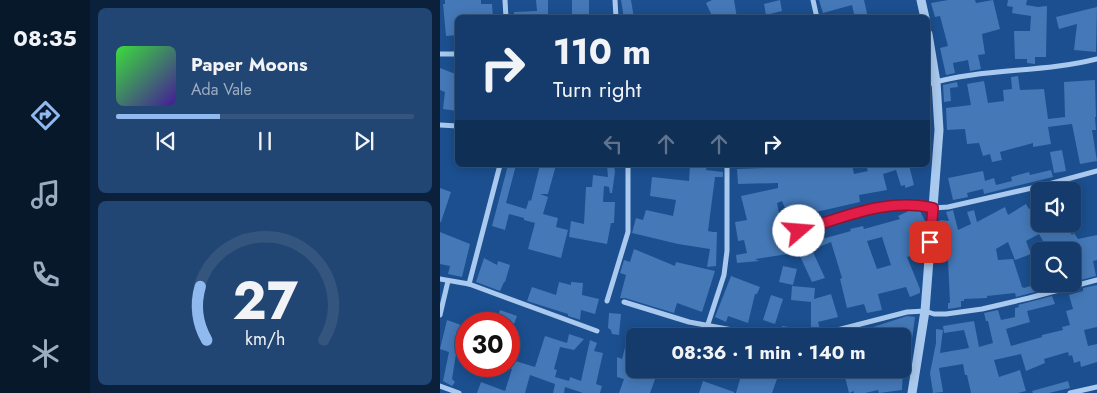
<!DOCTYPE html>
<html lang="en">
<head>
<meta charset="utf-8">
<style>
	body { margin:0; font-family:Jost,sans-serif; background:#214673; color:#f1f3f6; height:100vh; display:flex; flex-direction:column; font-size:19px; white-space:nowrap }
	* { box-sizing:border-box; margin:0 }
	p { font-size:16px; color:#9dadc1 }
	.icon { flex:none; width:28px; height:28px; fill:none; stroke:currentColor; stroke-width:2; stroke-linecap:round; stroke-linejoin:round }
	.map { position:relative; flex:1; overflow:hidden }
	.panel { display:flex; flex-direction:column; gap:8px; padding:8px; background:#0b203b; width:350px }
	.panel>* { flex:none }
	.banner { position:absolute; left:15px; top:15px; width:475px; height:152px; border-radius:8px; box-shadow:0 2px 12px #0003,0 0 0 1px #33557e; background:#143b6b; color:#f1f3f6; overflow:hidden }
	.controls { position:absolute; left:591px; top:182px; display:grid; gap:10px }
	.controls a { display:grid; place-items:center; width:50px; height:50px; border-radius:8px; background:#143b6b; box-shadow:0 2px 12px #0003,0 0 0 1px #33557e; font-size:25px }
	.speed { position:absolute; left:15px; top:312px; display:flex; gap:10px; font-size:25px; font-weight:700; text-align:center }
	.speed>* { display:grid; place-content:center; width:65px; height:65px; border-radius:50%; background:#143b6b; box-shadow:0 2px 12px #0003,0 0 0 1px #33557e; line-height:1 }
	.speed .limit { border:8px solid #d22; background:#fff; color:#111 }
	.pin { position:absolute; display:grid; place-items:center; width:42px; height:42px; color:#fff; margin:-21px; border-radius:10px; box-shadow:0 2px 8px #0006 }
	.me { position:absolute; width:55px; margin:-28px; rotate:72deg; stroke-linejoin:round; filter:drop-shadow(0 0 4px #0008) }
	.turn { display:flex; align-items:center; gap:18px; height:105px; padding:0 15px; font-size:22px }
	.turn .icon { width:65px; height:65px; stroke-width:2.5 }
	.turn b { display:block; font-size:35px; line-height:42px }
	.lanes { display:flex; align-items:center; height:48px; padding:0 15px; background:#0003; justify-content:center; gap:25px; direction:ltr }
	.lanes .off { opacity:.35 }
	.panel .card { flex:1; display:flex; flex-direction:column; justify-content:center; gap:8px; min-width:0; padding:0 18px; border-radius:8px; background:#214673 }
	.panel .dial { align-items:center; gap:0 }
	.dial svg { height:130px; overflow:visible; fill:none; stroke:#33557e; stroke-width:7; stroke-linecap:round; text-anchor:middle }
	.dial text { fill:#f1f3f6; stroke:none }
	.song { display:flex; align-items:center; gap:15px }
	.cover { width:60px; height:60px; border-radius:8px; background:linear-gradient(135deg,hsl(120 70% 55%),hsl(260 70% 35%)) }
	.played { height:5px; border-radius:2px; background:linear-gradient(90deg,#90b9f0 35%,#33557e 35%) }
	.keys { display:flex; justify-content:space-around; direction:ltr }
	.trip { position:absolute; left:186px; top:328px; width:285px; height:50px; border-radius:8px; background:#143b6b; box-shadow:0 2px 12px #0003,0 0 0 1px #33557e; font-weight:700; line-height:50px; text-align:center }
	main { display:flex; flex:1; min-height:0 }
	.tab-bar { display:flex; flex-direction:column; width:90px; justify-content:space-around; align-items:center; background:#08182b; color:#9dadc1 }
	.tab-bar .icon { width:35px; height:35px }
	.tab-bar .active { color:#90b9f0 }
	.tab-bar b { font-size:22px; color:#f1f3f6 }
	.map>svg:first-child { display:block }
	.building { fill:#4478b7; fill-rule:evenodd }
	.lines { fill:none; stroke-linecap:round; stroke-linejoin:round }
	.minor { stroke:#a9c9ee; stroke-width:5 }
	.tertiary { stroke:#a9c9ee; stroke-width:9 }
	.route-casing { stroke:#92132f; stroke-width:12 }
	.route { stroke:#e11d48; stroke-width:9 }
</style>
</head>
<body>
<main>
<nav class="tab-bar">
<b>08:35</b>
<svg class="icon active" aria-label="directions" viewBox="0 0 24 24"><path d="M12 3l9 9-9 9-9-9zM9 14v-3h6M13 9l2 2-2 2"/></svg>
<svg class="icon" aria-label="music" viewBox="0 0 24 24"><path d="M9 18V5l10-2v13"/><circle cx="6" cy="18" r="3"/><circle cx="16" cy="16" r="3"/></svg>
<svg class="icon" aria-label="phone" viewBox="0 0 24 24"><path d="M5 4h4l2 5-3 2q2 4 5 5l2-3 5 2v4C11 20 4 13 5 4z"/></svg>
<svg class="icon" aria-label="climate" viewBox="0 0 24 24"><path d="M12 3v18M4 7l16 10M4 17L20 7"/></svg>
</nav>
<section class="panel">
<div class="card">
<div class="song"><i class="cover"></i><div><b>Paper Moons</b><p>Ada Vale</p></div></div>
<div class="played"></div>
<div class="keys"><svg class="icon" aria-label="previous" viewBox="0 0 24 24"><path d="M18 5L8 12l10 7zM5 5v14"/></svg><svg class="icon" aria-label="pause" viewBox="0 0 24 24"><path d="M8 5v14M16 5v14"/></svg><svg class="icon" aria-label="next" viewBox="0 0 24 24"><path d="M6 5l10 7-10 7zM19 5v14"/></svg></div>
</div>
<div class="card dial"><svg viewBox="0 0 100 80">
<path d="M14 69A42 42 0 1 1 86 69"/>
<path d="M14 69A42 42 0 0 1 10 36" stroke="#90b9f0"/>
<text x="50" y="56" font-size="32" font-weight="700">27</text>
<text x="50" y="72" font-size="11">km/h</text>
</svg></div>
</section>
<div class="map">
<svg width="657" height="393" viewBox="0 0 657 393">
	<rect width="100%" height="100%" fill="#1b4f8f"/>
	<g class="building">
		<path d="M5 0H41V4H52L53 18H16L18 35 6 36 3 4H5Z"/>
		<path d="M96 0H108V18H74V12L97 11Z"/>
		<rect x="132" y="0" width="17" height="18"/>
		<path d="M181 0H191L194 18H184Z"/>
		<path d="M272 0H294L297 18H273L266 3Z"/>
		<path d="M340 0 342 11 326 15 324 4Z"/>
		<path d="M379 0H424L428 18H415L412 5 383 13Z"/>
		<path d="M508 0H535L536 3 553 0 560 29 542 34 545 54 538 55 541 69 530 71 528 60 513 63 515 73 506 75 500 48 508 46 500 16 495 17 491 3Z"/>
		<path d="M568 0H587L586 5 598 7 607 6 606 57H595V64L587 63V59H575L574 31H590L591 16 572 13 573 7 567 6Z"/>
		<path d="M657 7 656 52 634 50 637 24 619 29 616 17Z"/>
		<path d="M0 68 18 75V111L3 109 5 92 0 90Z"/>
		<path d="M578 76 580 90 604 89 608 119 625 117 624 82 655 80 656 117H655L656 130H652L657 161 640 164 632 124 608 127 611 144 593 147V143L560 152 562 160 552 162 550 154 543 156 539 143 527 144 525 129 507 130 506 108 531 105 527 84 544 81 548 103 564 101 563 90 572 89 571 77Z"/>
		<path d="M517 82 518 87 510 88 511 101 504 102 503 85Z"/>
		<path d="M622 150 626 171 614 173 610 152Z"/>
		<path d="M68 165H76L66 203 86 209 89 200 91 201 100 165H116L108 194H100L108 197 103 214 118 218 116 227 128 230 121 258 88 249 95 223 84 220V218L69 214 65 230 52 226Z"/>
		<path d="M167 165H174L175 172 172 193H170L169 187 164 186 163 202H175L174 223H171L167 244 129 237 131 221 144 224 146 187H152L153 175 168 177Z"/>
		<path d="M250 165H267L266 170 283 172V177H275L268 231 273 232 271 239 273 232H277L276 266 267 267 270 249 238 244 192 233 196 218 203 220 206 210 233 216 236 200 210 196 212 177 249 181Z"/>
		<path d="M325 165H412L414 174 428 171 426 165H469L474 185 465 188V185L461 186 456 170 443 174 447 190 419 195 420 202 376 212 378 218 352 226 342 201 337 203 348 254 315 259 319 261 297 263 296 255 307 253 304 240 298 241 295 222 307 220 301 196 338 188V183L298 184 297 169 325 168Z"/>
		<path d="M611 170 613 177 544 194 543 189 527 193 528 197 513 200 508 178 543 171 545 181 554 178 556 185 572 181 571 177 589 172 590 175Z"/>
		<path d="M0 188 11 192 1 222H0Z"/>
		<path d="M586 204 589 209 600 204V224H625L632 235 634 233 638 239 657 235V260L653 261 656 276 641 280 639 272 632 261V251H600L599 277 591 254 606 246 599 234 586 241 591 254 575 260 568 242 556 249 558 260 573 259 582 287 584 288 597 284H608L609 288 576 297 575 293 547 296V298L524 299V301H521V307L508 309V303H510L508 260H504V232H499L500 220 509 221 506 212 513 210 518 230 531 224 527 212 534 210 537 222 565 207 568 215Z"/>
		<path d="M475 208 479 209 485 221 482 222V238H471L476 254 467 257 480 289V293L470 297 466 287 438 294 442 310 427 313 424 304 407 308 400 279 402 278 391 242 372 250 385 278 372 282 358 252 361 250 357 238 378 230 382 239 411 231 410 229 423 226 424 229 460 219 458 216ZM442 237 451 265 437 269 427 241Z"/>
		<path d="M0 232 30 244 22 277 8 274 10 266 0 264Z"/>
		<path d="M194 249 235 266 236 262 275 271 262 312 237 303 234 313 185 298H180L186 275 180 273 184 260 190 262Z"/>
		<path d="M44 258 57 265 58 261 70 265 65 282H64L60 291 36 282Z"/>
		<path d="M343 266 357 269 353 285 339 282Z"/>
		<path d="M291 276 320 287 317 294H315L308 323 288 316 286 322 275 317Z"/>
		<path d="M119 282 131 285V282L143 283 142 295 159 299 155 314 141 310 140 320 138 319 128 316V314L87 301 92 287 116 295Z"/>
		<path d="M657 285V327L644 330 648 346 657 344V362L641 367 640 361 634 363 632 355 629 356 628 352 604 359 605 363 586 371 581 354 554 360 559 377 580 370 586 391 578 393H531L527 375H525L523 364 499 368 503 392 493 393 490 373 496 343V329L503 330 500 353 529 348 524 330 504 333 503 326 534 321 539 347 553 343 548 321H546L544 313 558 310 561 320 575 317V308L579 307 578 305 612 296 615 304 587 311 590 322 566 329 571 346 602 337V335L623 330 622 327 630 325 626 311 633 309 629 295 643 291V288Z"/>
		<path d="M352 286 375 288 374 299 391 294 398 317 378 322 380 329 359 335 341 332 342 326 371 330V302L351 300Z"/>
		<path d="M331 295 343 299 335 324 323 320Z"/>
		<path d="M60 310 77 316 74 324H55Z"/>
		<path d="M169 313 181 314 179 335 172 334 171 330 168 328Z"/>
		<path d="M467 316 475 317 471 347 463 346 466 328 446 334 445 330 429 335 427 329Z"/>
		<path d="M7 320 21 325 18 336 26 338 21 355 16 354 12 379 15 382 12 386 3 381 9 352 0 349Z"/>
		<path d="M189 332 195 334V369H211L218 371 210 393H179L184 379 177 377V357L182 359Z"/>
		<path d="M129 334 144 339 134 350 120 347 114 369 117 370 115 377 129 381 130 377 141 381 150 340 157 343 154 351 163 353 156 384 162 386 160 393H143L125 387 124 393H113L115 384 90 375 85 393H37L41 382 65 391 72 369 69 368V359L95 367 105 336 127 343Z"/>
		<path d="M303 369H322L321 373 337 379 332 393H296Z"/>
		<path d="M403 369H437L440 378 455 374 456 369H463L462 390 439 393 438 390 425 393H414V391L409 393Z"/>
		<path d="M263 381 294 392V393H259Z"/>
		<path d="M628 381 630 388 609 393H593L592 391Z"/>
	</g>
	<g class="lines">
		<g class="minor">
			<path d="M65 0 66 18"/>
			<path d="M175 0 176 18"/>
			<path d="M373 0 377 18"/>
			<path d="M0 54H18"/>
			<path d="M488 84C543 68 601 73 657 59"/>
			<path d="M0 125 18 126"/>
			<path d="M359 231 416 213 461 204H479L493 208 508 207 605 185 657 171"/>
			<path d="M0 279 29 284 157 331"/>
			<path d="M29 284 60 165"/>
			<path d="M167 301 188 232V165"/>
			<path d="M184 302 249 322 325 336"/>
			<path d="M0 315 8 281"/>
			<path d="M268 324 284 275 287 251V165"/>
			<path d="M374 336 467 312 485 311 494 314H506L542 309 589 298 657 280"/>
			<path d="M0 386 19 393"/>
			<path d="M630 393 657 387"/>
		</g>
		<g class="tertiary">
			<path d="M481 0 485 18"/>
			<path d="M472 393 485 311 499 130 496 82 488 34"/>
		</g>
	</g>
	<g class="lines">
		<g class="route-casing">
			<path id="route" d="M359 231C401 218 448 197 493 208L490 242"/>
		</g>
		<use href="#route" class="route"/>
	</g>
</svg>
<div class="controls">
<a><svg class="icon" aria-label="sound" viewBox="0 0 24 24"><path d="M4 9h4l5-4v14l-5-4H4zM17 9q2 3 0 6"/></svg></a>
<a><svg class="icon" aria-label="search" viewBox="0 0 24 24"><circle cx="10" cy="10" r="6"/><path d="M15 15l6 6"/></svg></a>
</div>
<div class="speed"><div class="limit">30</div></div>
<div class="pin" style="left:490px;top:242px;background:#d93025"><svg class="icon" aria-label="arrive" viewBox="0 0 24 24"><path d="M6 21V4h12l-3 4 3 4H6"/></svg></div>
<svg class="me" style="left:359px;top:231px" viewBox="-20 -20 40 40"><circle r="19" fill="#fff"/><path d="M0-13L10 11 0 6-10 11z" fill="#e11d48"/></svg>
<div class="trip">08:36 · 1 min · 140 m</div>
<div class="banner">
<div class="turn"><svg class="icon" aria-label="right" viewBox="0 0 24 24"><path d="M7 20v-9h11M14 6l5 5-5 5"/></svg><div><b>110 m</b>Turn right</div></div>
<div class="lanes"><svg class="icon off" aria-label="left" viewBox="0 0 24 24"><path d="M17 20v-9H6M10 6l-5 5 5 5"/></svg><svg class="icon off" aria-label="ahead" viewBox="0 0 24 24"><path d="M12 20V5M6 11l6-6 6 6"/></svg><svg class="icon off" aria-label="ahead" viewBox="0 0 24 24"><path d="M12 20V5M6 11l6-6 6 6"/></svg><svg class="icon" aria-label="right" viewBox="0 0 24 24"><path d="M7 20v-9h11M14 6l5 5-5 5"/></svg></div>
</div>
</div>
</main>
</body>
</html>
